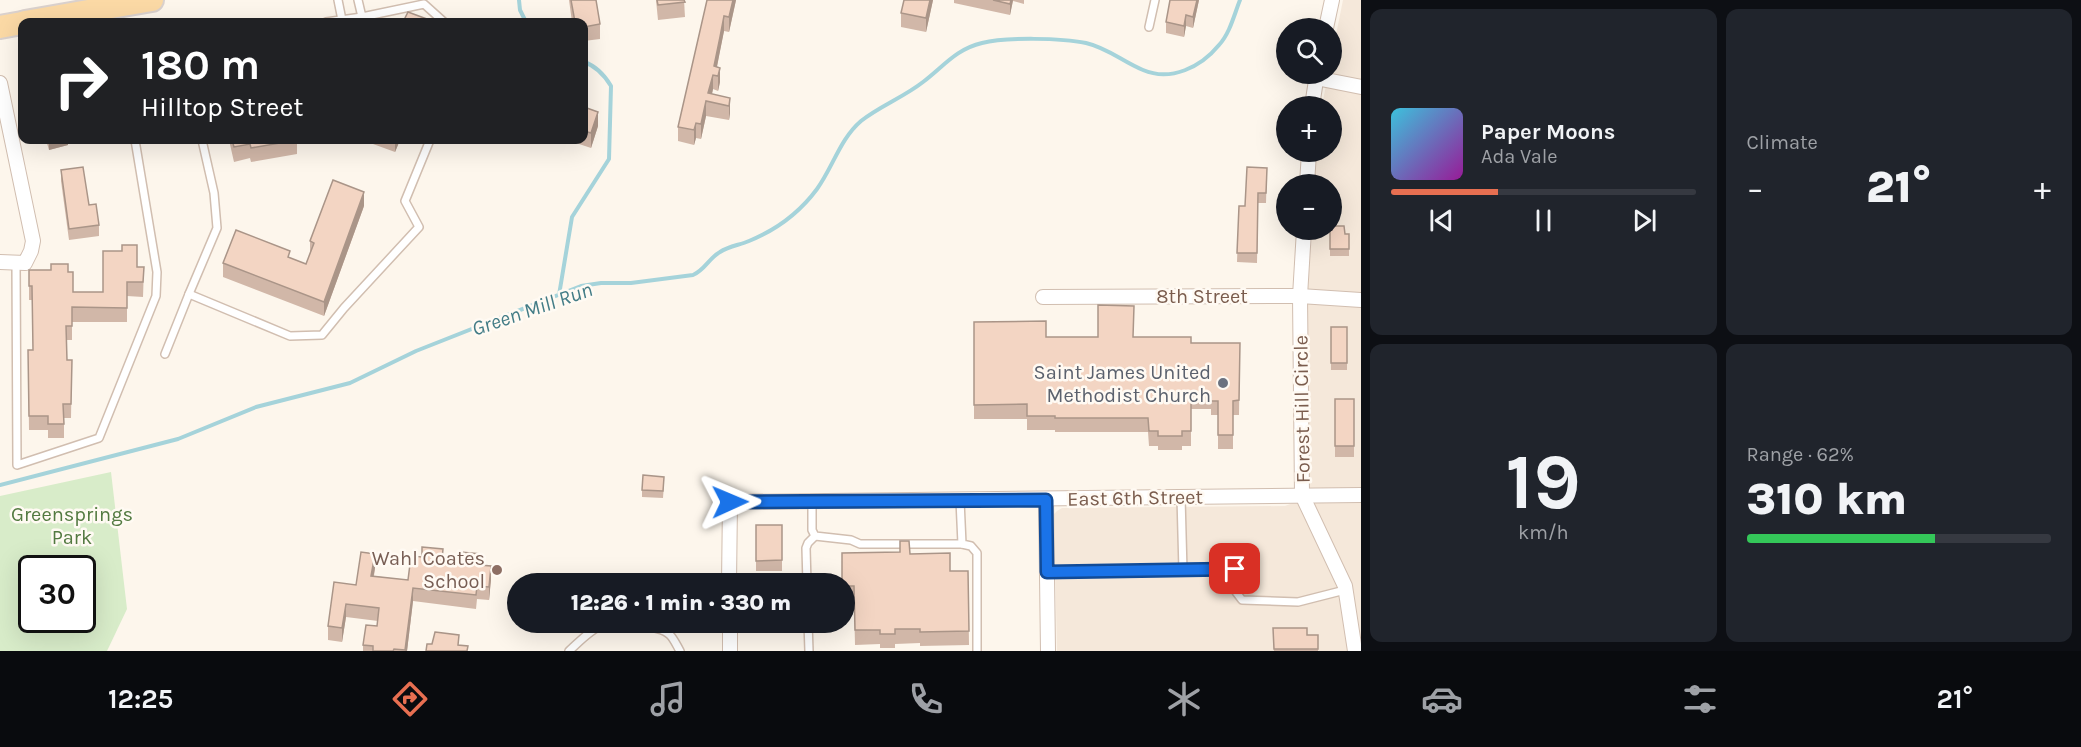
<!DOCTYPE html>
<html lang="en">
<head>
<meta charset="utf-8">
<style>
	body { margin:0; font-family:Karla,sans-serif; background:#20242c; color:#f1f3f6; height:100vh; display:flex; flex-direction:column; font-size:22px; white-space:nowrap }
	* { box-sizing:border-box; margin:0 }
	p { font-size:20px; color:#9ea1a6 }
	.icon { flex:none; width:33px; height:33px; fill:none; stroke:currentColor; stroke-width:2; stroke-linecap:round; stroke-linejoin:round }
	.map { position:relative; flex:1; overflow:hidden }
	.sheet { display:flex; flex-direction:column; gap:9px; padding:9px; background:#0d0f14; width:720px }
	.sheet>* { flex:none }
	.hud { position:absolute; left:18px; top:18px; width:570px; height:126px; border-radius:12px; box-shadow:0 6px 24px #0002; background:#202124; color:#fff; overflow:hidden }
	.fabs { position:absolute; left:1276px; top:18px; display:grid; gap:12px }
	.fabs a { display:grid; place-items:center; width:66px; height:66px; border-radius:50%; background:#171b24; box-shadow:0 6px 24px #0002; font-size:30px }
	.speed { position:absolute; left:18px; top:555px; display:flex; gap:12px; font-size:30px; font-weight:700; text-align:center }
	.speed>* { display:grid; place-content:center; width:78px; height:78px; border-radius:50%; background:#171b24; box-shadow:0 6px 24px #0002; line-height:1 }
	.speed .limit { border:3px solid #111; border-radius:9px; background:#fff; color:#111 }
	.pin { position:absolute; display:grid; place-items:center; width:51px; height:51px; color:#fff; margin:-26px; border-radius:12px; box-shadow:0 3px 9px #0006 }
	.me { position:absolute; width:66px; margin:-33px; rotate:89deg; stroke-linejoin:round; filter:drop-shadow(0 0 4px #0008) }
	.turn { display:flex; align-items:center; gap:21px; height:126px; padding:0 24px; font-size:27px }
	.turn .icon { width:78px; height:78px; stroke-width:2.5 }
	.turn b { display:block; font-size:42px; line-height:51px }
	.big { font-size:45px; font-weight:800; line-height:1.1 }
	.sheet .card { flex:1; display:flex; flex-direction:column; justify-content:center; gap:9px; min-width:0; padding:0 21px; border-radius:12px; background:#20242c }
	.sheet .dial { align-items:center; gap:0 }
	.dial b { font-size:78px; line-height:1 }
	.song { display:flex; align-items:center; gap:18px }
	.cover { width:72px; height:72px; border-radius:9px; background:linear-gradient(135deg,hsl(190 70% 55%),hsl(300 70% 35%)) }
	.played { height:6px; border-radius:3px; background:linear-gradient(90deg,#e76f51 35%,#363941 35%) }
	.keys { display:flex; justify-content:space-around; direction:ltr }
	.heat { display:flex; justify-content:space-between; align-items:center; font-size:33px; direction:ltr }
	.charge { height:9px; border-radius:4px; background:linear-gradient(90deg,#34c759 62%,#363941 0) }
	.sheet .tiles { flex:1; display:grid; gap:9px; grid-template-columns:repeat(2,1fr) }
	.trip { position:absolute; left:507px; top:573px; width:348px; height:60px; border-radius:30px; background:#171b24; box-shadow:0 6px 24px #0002; font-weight:800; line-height:60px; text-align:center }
	.tabs { display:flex; height:96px; justify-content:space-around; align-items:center; background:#090b0e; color:#9ea1a6 }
	.tabs .icon { width:42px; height:42px }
	.tabs .current { color:#e76f51 }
	.tabs b { font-size:27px; color:#f1f3f6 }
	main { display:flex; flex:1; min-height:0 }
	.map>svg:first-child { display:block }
	.residential { fill:#f5e8da }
	.green { fill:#d8ecc9; fill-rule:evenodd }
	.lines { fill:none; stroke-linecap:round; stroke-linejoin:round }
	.stream { stroke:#a5d3da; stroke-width:4 }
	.service-casing { stroke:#d1beb0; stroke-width:10 }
	.minor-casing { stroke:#d1beb0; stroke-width:16 }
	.primary-casing { stroke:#dad1cd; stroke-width:26 }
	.service { stroke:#fff; stroke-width:7 }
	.minor { stroke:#fff; stroke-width:14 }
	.primary { stroke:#fbd9a5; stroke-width:22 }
	.wall { fill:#d1b7a8 }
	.shaded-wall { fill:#aa9588 }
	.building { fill:#f3d5c3; stroke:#aa9588; stroke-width:1.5 }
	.route-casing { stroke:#114b97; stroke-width:15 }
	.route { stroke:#1a73e8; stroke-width:10 }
	.worship-dot { fill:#6b7280; stroke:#fffaf3; stroke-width:2 }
	.education-dot { fill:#8d6e63; stroke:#fffaf3; stroke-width:2 }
	.labels { text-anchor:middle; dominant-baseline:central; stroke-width:5; stroke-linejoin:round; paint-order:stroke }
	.street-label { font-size:20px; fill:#7a5c4d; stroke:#fffaf3 }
	.worship-label { font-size:20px; fill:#5b616d; stroke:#fffaf3; text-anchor:end }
	.park-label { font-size:20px; fill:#537a41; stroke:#fffaf3 }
	.education-label { font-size:20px; fill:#785e54; stroke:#fffaf3; text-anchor:end }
	.water-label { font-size:21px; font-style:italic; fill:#437c86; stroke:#fffaf3 }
</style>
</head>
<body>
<main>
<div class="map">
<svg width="1361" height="651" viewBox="0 0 1361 651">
	<rect width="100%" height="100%" fill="#fdf6ec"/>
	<path class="residential" d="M1343 0H1361V651H1057L1054 514 1057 511 1062 508 1285 506 1298 501 1309 487 1310 469 1307 307 1311 230H1332V184H1313L1315 152H1332V106H1322L1328 74H1332V55Z"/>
	<path class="green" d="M111 472 127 609 107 651H0V496ZM32 568H82V620H32Z"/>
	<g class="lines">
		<g class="stream">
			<path d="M519 0 520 10 526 22"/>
			<path d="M559 295 572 217 609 159 611 86C605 76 596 66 584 62"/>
			<path d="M0 485 178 439 256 407 350 383 416 351 581 286 601 283H631L693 275C705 270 709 258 720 252 729 246 740 245 749 241 776 230 800 212 817 189 833 167 840 139 861 121 880 106 904 97 923 82 943 67 956 49 982 43 1006 37 1062 38 1086 43 1108 48 1123 62 1143 70 1171 82 1201 67 1219 45 1230 33 1234 15 1240 0"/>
		</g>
		<g class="service-casing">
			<g id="service">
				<path d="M338 0 342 20"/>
				<path d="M358 0 362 17 424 4 444 22"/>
				<path d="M326 22 362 17"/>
				<path d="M1149 27 1155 0"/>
				<path d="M16 263 17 465 99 438 156 296 157 272 135 140"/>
				<path d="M189 294 217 228 214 193 202 140"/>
				<path d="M165 354 189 294 290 336 322 335 344 308 419 227 405 201 430 140"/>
				<path d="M1181 497 1183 571"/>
				<path d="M960 500 962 544 971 546 977 553V651"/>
				<path d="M812 501V530L815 536 851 540 860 544H962"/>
				<path d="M1047 572 1235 569 1236 592 1242 600 1298 602 1345 590"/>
				<path d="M807 584 806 548 808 543 815 536"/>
				<path d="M808 622 809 651"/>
				<path d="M569 651C579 642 590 630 602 625 615 621 660 625 670 635 674 639 677 646 680 651"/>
			</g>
		</g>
		<g class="minor-casing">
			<g id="minor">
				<path d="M1326 28 1332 0"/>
				<path d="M1316 78 1361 87"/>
				<path d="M0 83 33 241 31 251 25 263 0 262"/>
				<path d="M1312 106 1317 74"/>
				<path d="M1307 184 1309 152"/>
				<path d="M1304 230 1300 296 1302 495 1345 586 1355 651"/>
				<path d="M1043 297 1300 296 1361 300"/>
				<path d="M1046 500 1048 651"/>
				<path d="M729 584 730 502 1361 495"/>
				<path d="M730 622V651"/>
			</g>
		</g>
		<g class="primary-casing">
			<g id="primary">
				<path d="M25 22 152 0"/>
				<path d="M0 27 22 23"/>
			</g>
		</g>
		<use href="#service" class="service"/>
		<use href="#minor" class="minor"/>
		<use href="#primary" class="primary"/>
	</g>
	<g class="wall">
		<path d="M569 0H596L600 24V39L584 41V22H572Z"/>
		<path d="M656 0H684L685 17 658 20Z"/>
		<path d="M707 0H736L729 32 724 31 720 51 717 67 720 82 718 91 713 89 712 94 730 98V113L729 120 706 116 701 139 696 138 694 145 678 141V127Z"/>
		<path d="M933 0 926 32 901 27V13Z"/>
		<path d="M954 0H1024V4L1013 1 1010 15 954 3Z"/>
		<path d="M1199 0 1193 28 1186 26 1184 37 1166 33V22Z"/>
		<path d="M584 107 598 126 591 148 567 140H584Z"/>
		<path d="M46 140H68V145L49 150Z"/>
		<path d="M229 140H310L297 142V154L251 162 250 158 234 162Z"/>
		<path d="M362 140H400L395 152Z"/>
		<path d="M1267 168 1266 203H1258L1257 263 1237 262 1239 206H1245Z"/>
		<path d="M61 170 89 205 99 225V236L69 240 61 181Z"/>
		<path d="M364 206 324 316 223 277V263L290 258 306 264 310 254V241Z"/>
		<path d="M1330 230 1345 234H1349V256H1330Z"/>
		<path d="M137 267H144L143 297 127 296V322H72V340H66L67 360H72L71 418H64V438H48V430H29L28 350H33L32 300H29V270L68 272 73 292H103Z"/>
		<path d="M974 322 1046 337H1133L1191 343H1240L1239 415H1233V449H1218V415H1211V409H1191V446H1182V450H1158V446H1149L1148 432H1055V430H1027V419H974Z"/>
		<rect x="1331" y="327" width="16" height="43"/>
		<rect x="1335" y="399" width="19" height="58"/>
		<path d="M664 484 663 498 642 497V490Z"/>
		<rect x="756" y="525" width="26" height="46"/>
		<path d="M910 554 950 571H968L969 645 920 646V643L895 644V648H880V644L855 645 854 601H844V584Z"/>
		<path d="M443 560 481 565 491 579 489 600 477 599 476 609 413 601 407 651H363V645L377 626 378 621 346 617 342 642 328 640V626L356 585 375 568 374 576 408 580Z"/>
		<path d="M1273 628 1307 635H1318V651H1274Z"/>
	</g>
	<g class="shaded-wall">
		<path d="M733 0H736L729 32V17Z"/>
		<path d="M930 0H933L926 32V18Z"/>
		<path d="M1011 0H1013L1010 15V4Z"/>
		<path d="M1197 0H1199L1193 28V17Z"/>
		<path d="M1186 15V26L1184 37V26Z"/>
		<path d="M724 16V31L715 76 714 66Z"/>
		<path d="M585 68V82L584 88V73Z"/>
		<path d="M720 68V82L718 91V76Z"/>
		<path d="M713 75V89L710 102 708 93Z"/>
		<path d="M730 98V113L729 120V106Z"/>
		<path d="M706 101V116L701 139V124Z"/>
		<path d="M598 112V126L591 148V133Z"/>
		<path d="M696 123V138L694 145V130Z"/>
		<path d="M60 140H68V145L49 150V142Z"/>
		<path d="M395 140H400L395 152Z"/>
		<path d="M364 192V206L324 316V302Z"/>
		<path d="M375 554V568L371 589V576Z"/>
		<path d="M491 566V579L489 600V587Z"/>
		<path d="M413 588V601L407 651H405Z"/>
		<path d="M346 604V617L342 642V628Z"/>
	</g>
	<g class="building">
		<path d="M571 0H596L600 24 584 27V22H575Z"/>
		<path d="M657 0H684L685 2 658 5Z"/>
		<path d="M707 0H733L729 17 724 16 720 37 714 66 720 68 718 76 713 75 708 93 730 98 729 106 706 101 701 124 696 123 694 130 678 127Z"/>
		<path d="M904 0H930L926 18 901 13Z"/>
		<path d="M993 0H1011L1010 4Z"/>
		<path d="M1170 0H1197L1193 17 1186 15 1184 26 1166 22Z"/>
		<path d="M408 12 435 22H403Z"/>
		<path d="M584 107 598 112 591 133 584 131Z"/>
		<path d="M48 140H60L49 142Z"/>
		<path d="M232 140H297L251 148 250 144 234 147Z"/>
		<path d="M83 167 89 205 96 204 99 225 69 229 61 170Z"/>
		<path d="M1247 167 1267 168 1266 193H1258L1257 253H1237L1239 206H1245Z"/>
		<path d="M333 180 364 192 324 302 223 263 236 230 290 251 288 257 306 264 314 243 310 241Z"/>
		<path d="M1332 226H1344L1345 234H1349V249H1330V230H1332Z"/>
		<path d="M122 245H137V267H144L143 282H127V308L72 307V326H66L67 360H72L71 404H63L64 424H48V416H29L28 350H33L32 286H29V270H51V264H68V272H73V292H103V251H122Z"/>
		<path d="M1098 305 1134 306 1133 337H1191V343H1240L1239 400 1233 401V435H1218V401H1211V395H1191V431H1182V436H1158V431H1149L1148 418H1055V416H1027V404L974 405V322L1046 321V337H1098Z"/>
		<rect x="1331" y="327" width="16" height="36"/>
		<rect x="1335" y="399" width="19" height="47"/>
		<path d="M643 475 664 477 663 491 642 490Z"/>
		<path d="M756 525H782V560L756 561Z"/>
		<path d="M900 541H909L910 554 950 553V571H968L969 631 920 632V629H895V634H880V630H855L854 586H844V584H842V553L900 552Z"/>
		<path d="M422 547 443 549 442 560 460 562 461 552 481 554 480 565 491 566 489 587 477 586 476 595 413 588 405 650 394 649 393 651H373V646L363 645 366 625 377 626 379 608 346 604 342 628 328 626 334 582 356 585 361 552 375 554 371 576 408 580 411 556 422 557Z"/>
		<path d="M1273 628H1307V635H1318V649H1274Z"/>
		<path d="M435 632 459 635 458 645 468 646 467 651H426L427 644H432Z"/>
	</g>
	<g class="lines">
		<g class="route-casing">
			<path id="route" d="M730 502 1046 500 1047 572 1235 569"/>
		</g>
		<use href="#route" class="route"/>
	</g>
	<circle class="worship-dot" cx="1223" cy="383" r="6"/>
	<circle class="education-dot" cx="497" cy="570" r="6"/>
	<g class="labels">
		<g class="street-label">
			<text x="1202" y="296">8th Street</text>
			<text transform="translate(1302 409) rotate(-91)">Forest Hill Circle</text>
			<text transform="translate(1135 498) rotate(-1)">East 6th Street</text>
		</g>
		<g class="worship-label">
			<text x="1211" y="372">Saint James United<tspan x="1211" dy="23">Methodist Church</tspan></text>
		</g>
		<g class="park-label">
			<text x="72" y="514">Greensprings<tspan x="72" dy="23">Park</tspan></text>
		</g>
		<g class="education-label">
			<text x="485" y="558">Wahl Coates<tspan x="485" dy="23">School</tspan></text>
		</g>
		<g class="water-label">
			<text transform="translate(532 309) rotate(-19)">Green Mill Run</text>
		</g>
	</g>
</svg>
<div class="fabs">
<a><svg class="icon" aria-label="search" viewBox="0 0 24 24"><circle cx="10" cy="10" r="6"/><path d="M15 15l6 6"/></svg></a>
<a>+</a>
<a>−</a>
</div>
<div class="speed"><div class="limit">30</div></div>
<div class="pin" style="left:1235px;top:569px;background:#d93025"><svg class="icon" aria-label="arrive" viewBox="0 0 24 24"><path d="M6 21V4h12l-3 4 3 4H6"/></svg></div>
<svg class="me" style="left:730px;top:502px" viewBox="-20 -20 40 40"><path d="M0-17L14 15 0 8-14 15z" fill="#1a73e8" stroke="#fff" stroke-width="4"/></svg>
<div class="trip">12:26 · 1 min · 330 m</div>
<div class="hud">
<div class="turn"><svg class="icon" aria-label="right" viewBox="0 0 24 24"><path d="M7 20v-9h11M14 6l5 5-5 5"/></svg><div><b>180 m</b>Hilltop Street</div></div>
</div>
</div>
<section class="sheet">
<div class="tiles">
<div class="card">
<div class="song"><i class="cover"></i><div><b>Paper Moons</b><p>Ada Vale</p></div></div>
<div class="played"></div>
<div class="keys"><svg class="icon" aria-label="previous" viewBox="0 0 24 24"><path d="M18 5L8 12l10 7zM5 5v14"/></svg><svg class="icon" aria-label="pause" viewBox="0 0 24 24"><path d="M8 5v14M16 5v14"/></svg><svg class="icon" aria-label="next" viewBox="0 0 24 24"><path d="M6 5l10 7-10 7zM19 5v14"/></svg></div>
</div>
<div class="card"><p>Climate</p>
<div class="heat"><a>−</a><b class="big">21°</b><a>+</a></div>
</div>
<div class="card dial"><b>19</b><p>km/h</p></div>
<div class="card"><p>Range · 62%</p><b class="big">310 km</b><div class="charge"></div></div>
</div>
</section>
</main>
<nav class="tabs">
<b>12:25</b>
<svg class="icon current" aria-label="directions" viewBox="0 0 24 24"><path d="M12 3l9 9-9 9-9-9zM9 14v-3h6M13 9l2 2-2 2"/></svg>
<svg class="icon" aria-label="music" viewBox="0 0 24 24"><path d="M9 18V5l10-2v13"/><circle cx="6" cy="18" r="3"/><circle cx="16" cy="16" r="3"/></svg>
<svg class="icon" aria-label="phone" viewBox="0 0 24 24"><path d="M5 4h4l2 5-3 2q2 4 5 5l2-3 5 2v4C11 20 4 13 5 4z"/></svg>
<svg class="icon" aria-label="climate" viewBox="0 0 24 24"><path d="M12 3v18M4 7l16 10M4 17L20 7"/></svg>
<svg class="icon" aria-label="car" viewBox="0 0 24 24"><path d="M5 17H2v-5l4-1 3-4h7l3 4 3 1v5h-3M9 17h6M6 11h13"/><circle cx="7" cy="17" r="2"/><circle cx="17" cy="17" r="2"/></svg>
<svg class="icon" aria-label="filters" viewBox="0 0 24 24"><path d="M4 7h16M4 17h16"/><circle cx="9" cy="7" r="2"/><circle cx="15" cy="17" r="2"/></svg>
<b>21°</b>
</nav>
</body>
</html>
